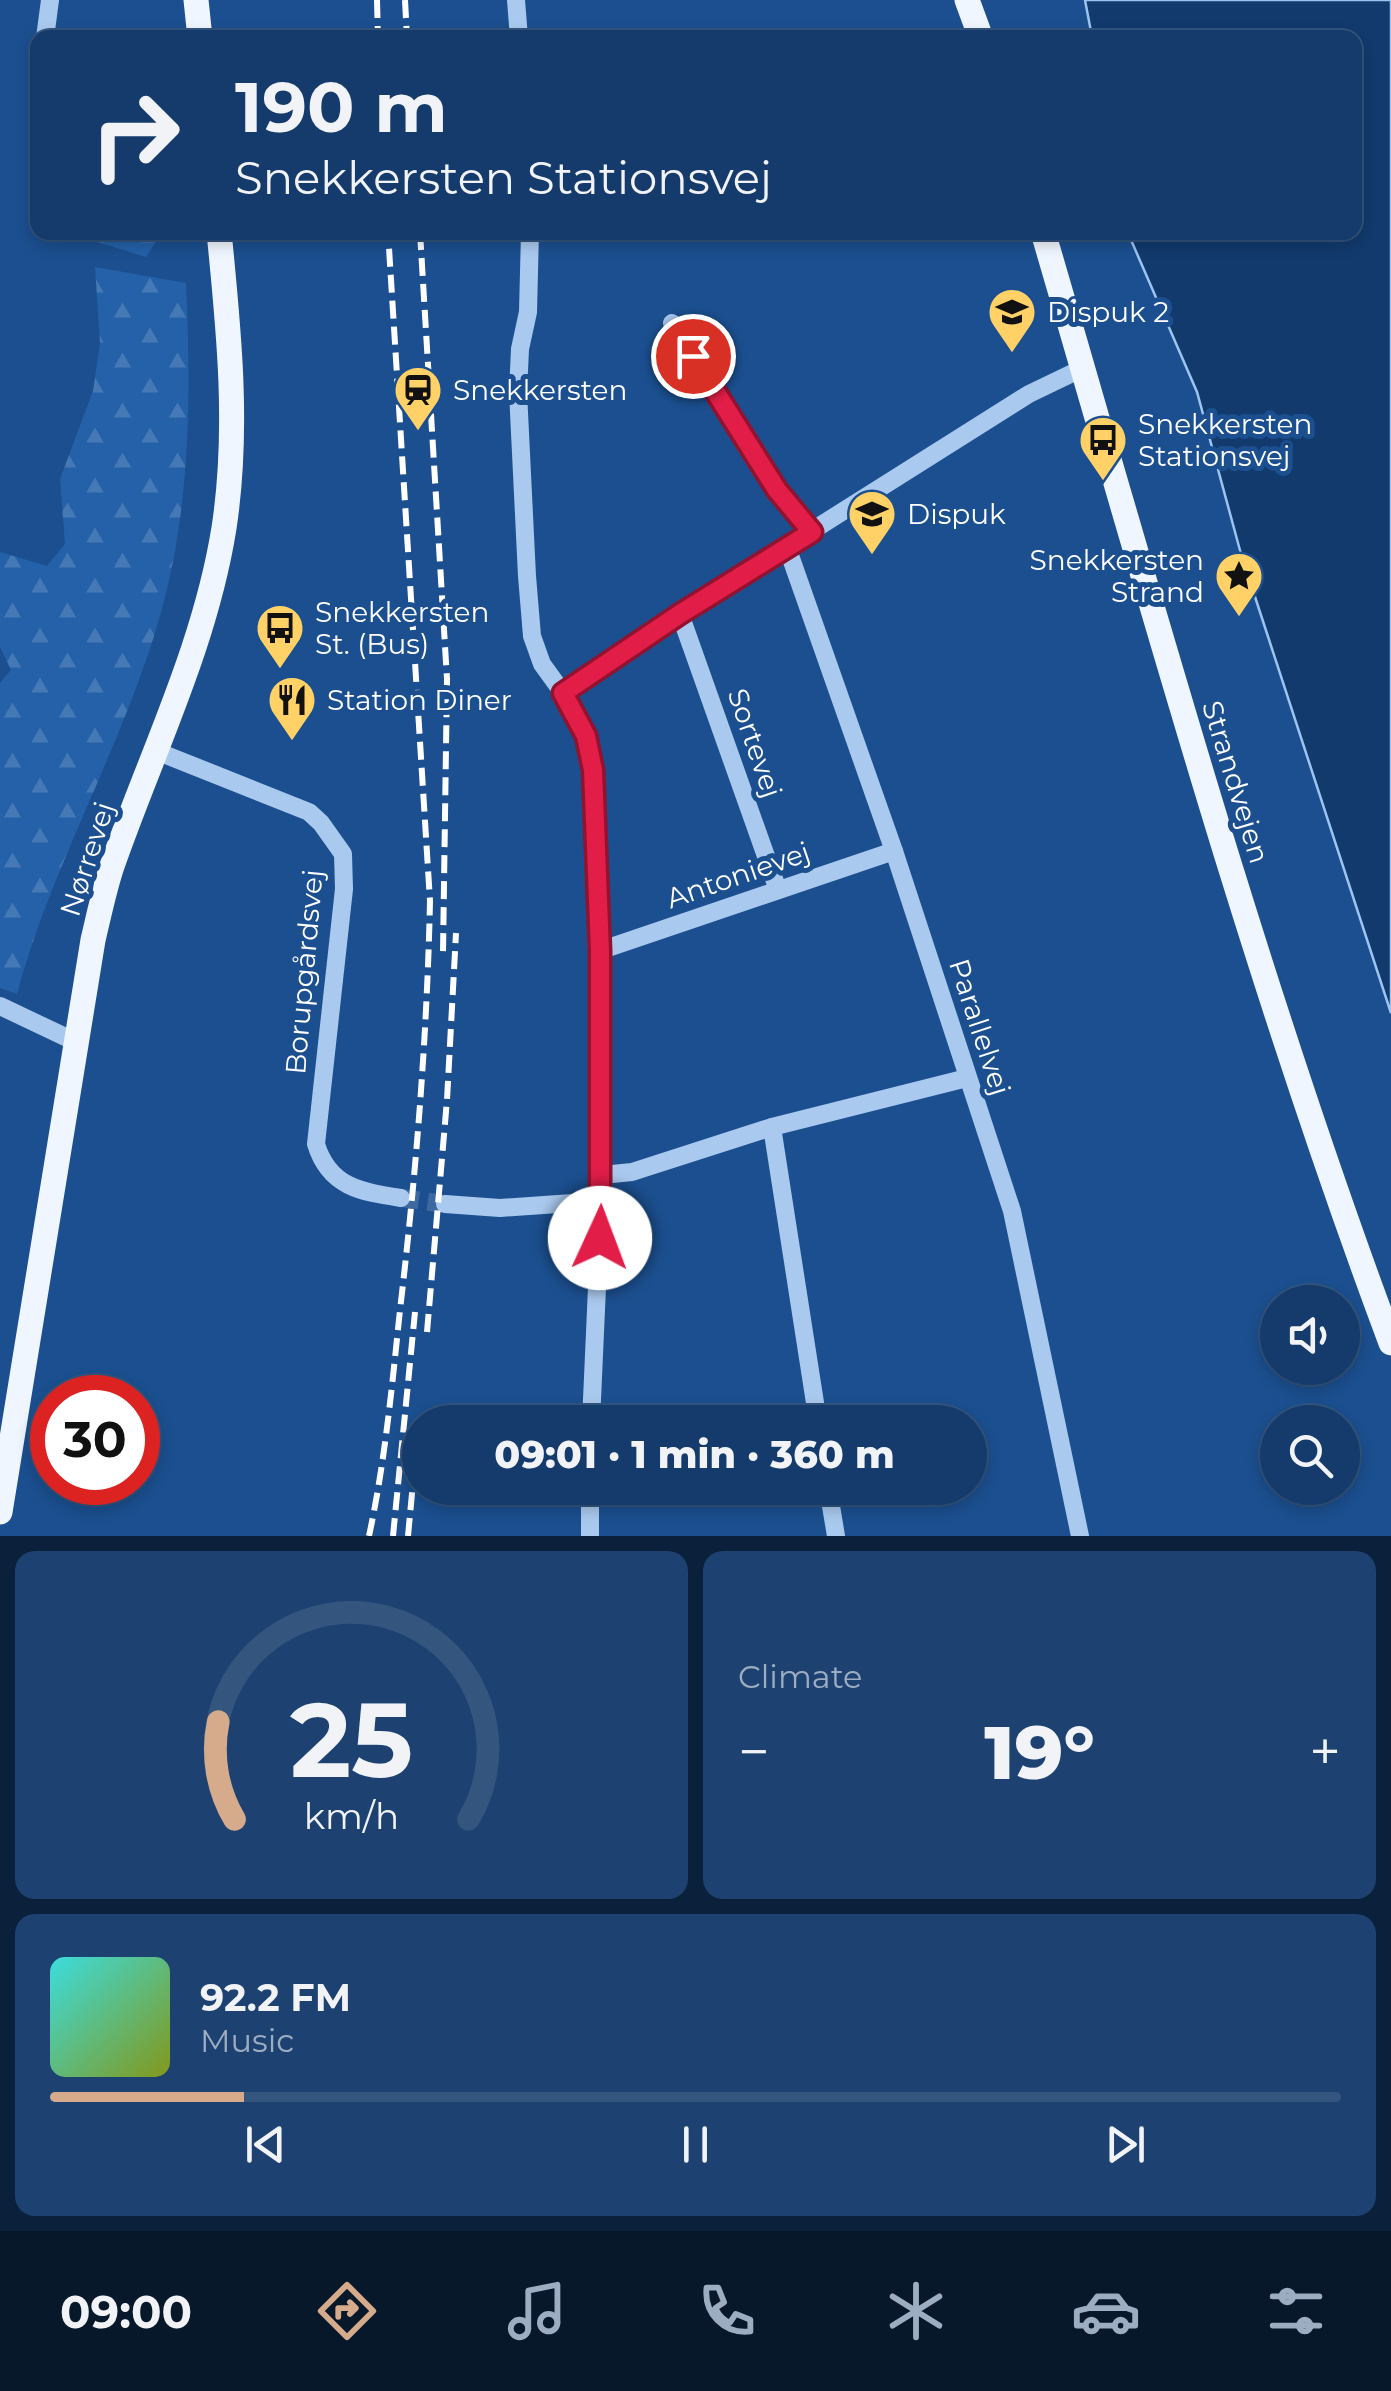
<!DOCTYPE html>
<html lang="en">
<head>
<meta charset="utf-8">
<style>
	body { margin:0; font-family:Montserrat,sans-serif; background:#1d4271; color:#f1f3f6; height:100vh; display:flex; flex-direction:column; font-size:38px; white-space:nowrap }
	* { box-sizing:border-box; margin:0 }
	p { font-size:32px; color:#9dadc1 }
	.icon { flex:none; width:55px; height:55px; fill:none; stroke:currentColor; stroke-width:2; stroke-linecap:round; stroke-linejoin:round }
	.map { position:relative; height:1536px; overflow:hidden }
	.drawer { display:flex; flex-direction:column; gap:15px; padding:15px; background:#0b203b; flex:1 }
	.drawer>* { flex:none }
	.hud { position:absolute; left:30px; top:30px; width:1332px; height:210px; border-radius:20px; box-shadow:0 5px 15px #0003,0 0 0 2px #33557e; background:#143b6b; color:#f1f3f6; overflow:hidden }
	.buttons { position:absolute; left:1260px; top:1285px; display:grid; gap:20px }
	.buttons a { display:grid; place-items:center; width:100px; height:100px; border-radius:50%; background:#143b6b; box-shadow:0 5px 15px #0003,0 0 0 2px #33557e; font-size:50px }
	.speed { position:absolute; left:30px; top:1375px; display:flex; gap:20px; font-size:50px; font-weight:700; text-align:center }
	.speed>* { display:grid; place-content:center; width:130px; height:130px; border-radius:50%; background:#143b6b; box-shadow:0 5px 15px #0003,0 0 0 2px #33557e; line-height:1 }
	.speed .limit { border:15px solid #d22; background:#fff; color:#111 }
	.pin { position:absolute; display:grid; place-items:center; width:85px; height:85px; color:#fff; margin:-42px; border:5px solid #fff; border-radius:50%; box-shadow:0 2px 10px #0007 }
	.me { position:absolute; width:110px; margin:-55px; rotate:2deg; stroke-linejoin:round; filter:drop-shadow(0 0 8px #0008) }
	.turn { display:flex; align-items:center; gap:35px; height:210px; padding:0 40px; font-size:45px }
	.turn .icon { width:130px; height:130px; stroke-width:2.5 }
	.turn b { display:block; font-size:70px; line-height:85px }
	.big { font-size:75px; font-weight:800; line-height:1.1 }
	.drawer .card { flex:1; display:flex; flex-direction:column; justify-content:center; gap:15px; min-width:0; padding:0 35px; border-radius:20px; background:#1d4271 }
	.drawer .dial { align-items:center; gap:0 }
	.dial svg { height:260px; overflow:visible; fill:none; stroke:#33557e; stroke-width:7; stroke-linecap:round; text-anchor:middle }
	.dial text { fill:#f1f3f6; stroke:none }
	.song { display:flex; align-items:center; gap:30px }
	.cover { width:120px; height:120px; border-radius:15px; background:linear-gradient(135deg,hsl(180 70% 55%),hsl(70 70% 35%)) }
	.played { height:10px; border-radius:5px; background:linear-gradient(90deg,#d6ab8b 15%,#33557e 15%) }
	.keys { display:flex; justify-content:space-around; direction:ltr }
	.heat { display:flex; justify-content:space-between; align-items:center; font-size:55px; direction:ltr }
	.drawer .tiles { flex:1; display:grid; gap:15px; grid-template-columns:1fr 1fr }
	.card:last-child { grid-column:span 2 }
	.trip { position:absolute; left:402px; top:1405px; width:585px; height:100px; border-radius:50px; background:#143b6b; box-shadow:0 5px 15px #0003,0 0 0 2px #33557e; font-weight:800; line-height:100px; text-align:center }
	.dock { display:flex; height:160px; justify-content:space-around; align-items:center; background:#08182b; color:#9dadc1 }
	.dock .icon { width:70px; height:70px }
	.dock .selected { color:#d6ab8b }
	.dock b { font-size:45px; color:#f1f3f6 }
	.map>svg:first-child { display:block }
	.forest { fill:url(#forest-firs) }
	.water { fill:#123a6d; stroke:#9cc4f0; stroke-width:2.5 }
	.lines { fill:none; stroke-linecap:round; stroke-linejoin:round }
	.minor-tunnel { stroke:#3d69a0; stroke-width:18; stroke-dasharray:18 9; stroke-linecap:butt }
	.minor { stroke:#a9c9ee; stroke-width:18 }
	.major { stroke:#f0f6ff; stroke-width:25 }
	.rail { stroke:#fff; stroke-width:6; stroke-dasharray:18 8; stroke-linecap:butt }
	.route-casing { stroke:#92132f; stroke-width:25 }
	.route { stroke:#e11d48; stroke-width:18 }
	.labels { text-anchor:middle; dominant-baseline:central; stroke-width:10; stroke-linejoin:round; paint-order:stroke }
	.poi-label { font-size:28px; fill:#fff; stroke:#1b4f8f; text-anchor:start }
	.street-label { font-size:28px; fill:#fff; stroke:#1b4f8f }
</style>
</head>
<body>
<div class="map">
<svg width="1391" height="1536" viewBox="0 0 1391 1536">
	<defs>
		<pattern id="forest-firs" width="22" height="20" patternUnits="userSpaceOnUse" patternTransform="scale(2.5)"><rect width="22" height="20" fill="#2461a8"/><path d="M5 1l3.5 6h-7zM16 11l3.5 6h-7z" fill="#4579b5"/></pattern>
	</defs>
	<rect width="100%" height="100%" fill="#1b4f8f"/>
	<g class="forest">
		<path d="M43 233H130L157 240 146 257 71 234Z"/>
		<path d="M95 267 186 283C191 395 191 507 160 616 123 746 52 864 17 994L0 988V683L11 670 0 647V552L47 566 65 544 60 479 93 391 100 343Z"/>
	</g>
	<path class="water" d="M1085 0H1391V1013L1241 554 1197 392 1128 233 1355 232V38L1092 37Z"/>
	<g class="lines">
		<path class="minor-tunnel" d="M401 1198 445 1204"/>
		<g class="minor">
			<path d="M516 0 519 38"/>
			<path d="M45 38 50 0"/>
			<path d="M530 232 528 312 520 349 518 392 527 576 532 636 542 664 563 693 680 614 1029 394 1083 368"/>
			<path d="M672 323 777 490 812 531"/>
			<path d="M787 547 894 851 1012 1211 1080 1536"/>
			<path d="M680 614 778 890"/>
			<path d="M563 693 586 736 593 770 602 1175 591 1422"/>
			<path d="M156 751 309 812 321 823 343 854 344 889 316 1144C329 1187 361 1192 401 1198"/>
			<path d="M599 951 894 851"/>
			<path d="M0 1006 76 1042"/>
			<path d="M772 1127 818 1422"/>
			<path d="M602 1175 632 1172 772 1127 967 1078"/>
			<path d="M445 1204 500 1208 601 1201"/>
			<path d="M590 1488V1536"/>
			<path d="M828 1488 836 1536"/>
		</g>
		<g class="major">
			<path d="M196 0 200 38"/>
			<path d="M967 0 981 38"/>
			<path d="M1043 232C1152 605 1255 979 1391 1343"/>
			<path d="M0 1512 93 940C99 915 104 890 112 866 151 754 205 647 224 528 239 430 229 331 219 232"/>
		</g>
		<g class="rail">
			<path d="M377 0 378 38"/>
			<path d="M405 0 407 38"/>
			<path d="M420 232 447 679 443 953"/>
			<path d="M427 1332 447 1100 456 933"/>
			<path d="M369 1536C385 1462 392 1386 400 1310 416 1174 427 1038 430 901L388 232"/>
			<path d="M393 1536 415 1312"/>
			<path d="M408 1536 416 1451"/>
		</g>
	</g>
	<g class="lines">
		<g class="route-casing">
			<path id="route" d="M600 1238V951L593 770 586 736 563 693 680 614 812 532 777 490 693 356"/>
		</g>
		<use href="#route" class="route"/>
	</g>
	<defs>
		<g id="school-pin" transform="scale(2.5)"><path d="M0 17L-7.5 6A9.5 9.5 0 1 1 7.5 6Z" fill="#ffd166" stroke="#1b4f8f"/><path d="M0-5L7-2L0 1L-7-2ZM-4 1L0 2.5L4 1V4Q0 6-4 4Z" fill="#111"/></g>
		<g id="station-pin" transform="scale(2.5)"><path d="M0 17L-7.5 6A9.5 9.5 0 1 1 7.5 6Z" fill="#ffd166" stroke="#1b4f8f"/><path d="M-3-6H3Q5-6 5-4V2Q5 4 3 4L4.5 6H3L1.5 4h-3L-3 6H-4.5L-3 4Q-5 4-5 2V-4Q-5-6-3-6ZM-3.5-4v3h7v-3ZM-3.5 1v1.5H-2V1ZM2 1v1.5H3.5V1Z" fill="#111"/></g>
		<g id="bus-pin" transform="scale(2.5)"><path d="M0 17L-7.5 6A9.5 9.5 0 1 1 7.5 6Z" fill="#ffd166" stroke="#1b4f8f"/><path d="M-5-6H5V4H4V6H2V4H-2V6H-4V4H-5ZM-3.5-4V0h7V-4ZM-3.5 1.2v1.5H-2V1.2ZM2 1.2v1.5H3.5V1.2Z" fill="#111"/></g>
		<g id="sight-pin" transform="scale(2.5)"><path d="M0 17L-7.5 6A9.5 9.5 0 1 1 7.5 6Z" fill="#ffd166" stroke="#1b4f8f"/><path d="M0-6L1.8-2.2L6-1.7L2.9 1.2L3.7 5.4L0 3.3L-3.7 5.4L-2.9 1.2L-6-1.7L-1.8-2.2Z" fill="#111"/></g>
		<g id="restaurant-pin" transform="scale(2.5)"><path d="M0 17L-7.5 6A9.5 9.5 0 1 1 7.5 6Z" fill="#ffd166" stroke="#1b4f8f"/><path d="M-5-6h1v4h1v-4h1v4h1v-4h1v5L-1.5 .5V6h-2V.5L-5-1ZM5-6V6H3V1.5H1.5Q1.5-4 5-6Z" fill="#111"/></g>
	</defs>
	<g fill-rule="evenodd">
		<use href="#school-pin" x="1012" y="312"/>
		<use href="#station-pin" x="418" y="390"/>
		<use href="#bus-pin" x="1103" y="440"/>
		<use href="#school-pin" x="872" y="514"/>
		<use href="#sight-pin" x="1239" y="576"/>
		<use href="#bus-pin" x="280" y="628"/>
		<use href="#restaurant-pin" x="292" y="700"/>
	</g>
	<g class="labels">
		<g class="poi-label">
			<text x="1047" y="312">Dispuk 2</text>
			<text x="453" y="390">Snekkersten</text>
			<text x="1138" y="424">Snekkersten<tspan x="1138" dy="32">Stationsvej</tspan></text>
			<text x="907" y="514">Dispuk</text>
			<text x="1204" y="560" text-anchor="end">Snekkersten<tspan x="1204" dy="32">Strand</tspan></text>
			<text x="315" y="612">Snekkersten<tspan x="315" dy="32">St. (Bus)</tspan></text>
			<text x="327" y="700">Station Diner</text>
		</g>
		<g class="street-label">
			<text transform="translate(755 743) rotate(71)">Sortevej</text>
			<text transform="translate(1236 782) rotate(73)">Strandvejen</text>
			<text transform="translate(87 859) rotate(-72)">Nørrevej</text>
			<text transform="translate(738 875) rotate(-19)">Antonievej</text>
			<text transform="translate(304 972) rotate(-85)">Borupgårdsvej</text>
			<text transform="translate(980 1027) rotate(72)">Parallelvej</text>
		</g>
	</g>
</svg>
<div class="buttons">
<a><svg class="icon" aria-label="sound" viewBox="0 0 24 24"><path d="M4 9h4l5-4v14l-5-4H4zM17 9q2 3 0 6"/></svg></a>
<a><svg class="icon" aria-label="search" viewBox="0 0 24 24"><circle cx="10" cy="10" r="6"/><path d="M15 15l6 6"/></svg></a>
</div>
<div class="speed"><div class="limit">30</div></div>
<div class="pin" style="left:693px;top:356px;background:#d93025"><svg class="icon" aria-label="arrive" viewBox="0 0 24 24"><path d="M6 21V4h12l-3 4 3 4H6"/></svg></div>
<svg class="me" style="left:600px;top:1238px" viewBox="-20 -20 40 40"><circle r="19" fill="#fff"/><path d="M0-13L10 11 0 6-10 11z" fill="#e11d48"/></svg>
<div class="trip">09:01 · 1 min · 360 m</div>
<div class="hud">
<div class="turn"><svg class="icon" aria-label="right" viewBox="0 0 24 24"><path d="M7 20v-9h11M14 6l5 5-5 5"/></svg><div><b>190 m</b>Snekkersten Stationsvej</div></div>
</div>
</div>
<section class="drawer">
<div class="tiles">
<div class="card dial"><svg viewBox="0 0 100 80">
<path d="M14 69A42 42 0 1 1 86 69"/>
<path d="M14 69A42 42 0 0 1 9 39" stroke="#d6ab8b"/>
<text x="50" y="56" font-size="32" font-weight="700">25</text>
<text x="50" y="72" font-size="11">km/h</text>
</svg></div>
<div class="card"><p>Climate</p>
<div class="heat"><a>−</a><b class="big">19°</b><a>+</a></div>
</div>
<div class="card">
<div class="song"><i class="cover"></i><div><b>92.2 FM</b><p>Music</p></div></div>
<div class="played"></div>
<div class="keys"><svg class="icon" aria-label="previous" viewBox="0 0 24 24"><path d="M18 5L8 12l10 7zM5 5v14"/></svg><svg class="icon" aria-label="pause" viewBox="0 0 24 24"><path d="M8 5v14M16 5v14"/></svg><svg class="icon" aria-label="next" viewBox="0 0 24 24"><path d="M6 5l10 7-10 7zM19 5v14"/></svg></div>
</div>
</div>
</section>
<nav class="dock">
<b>09:00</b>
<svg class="icon selected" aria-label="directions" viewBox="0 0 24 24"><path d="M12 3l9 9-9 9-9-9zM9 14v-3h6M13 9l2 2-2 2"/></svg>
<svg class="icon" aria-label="music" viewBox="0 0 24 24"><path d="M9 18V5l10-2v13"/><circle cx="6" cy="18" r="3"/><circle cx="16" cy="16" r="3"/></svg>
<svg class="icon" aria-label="phone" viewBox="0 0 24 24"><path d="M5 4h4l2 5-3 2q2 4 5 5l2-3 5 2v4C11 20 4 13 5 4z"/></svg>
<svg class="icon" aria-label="climate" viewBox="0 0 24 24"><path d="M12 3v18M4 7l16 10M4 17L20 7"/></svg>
<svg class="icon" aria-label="car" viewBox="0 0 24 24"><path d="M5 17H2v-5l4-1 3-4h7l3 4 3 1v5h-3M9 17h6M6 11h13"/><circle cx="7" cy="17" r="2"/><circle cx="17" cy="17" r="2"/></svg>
<svg class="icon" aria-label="filters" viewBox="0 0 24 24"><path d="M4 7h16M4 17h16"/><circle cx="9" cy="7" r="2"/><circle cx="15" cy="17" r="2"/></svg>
</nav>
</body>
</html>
